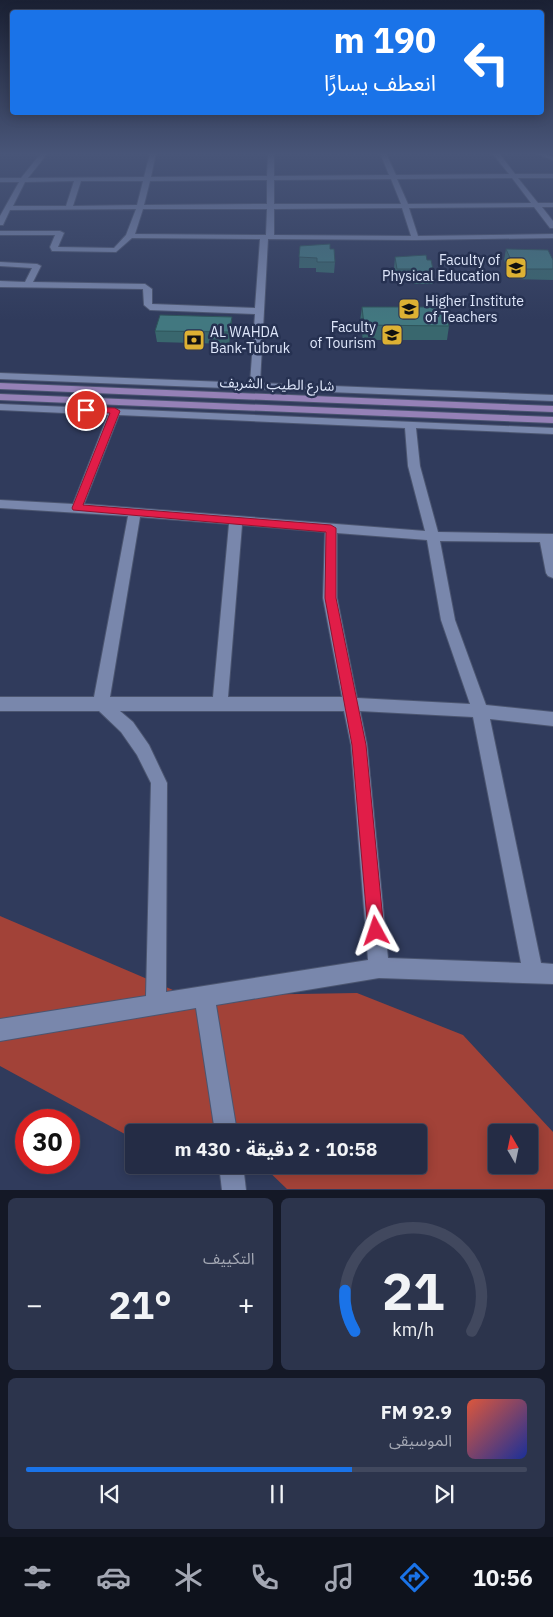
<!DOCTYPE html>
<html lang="ar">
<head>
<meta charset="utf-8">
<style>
	body { margin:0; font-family:"IBM Plex Sans","Noto Sans Arabic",sans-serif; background:#2c344c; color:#f1f3f6; direction:rtl; height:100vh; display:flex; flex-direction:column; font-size:19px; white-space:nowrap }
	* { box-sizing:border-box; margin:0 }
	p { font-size:16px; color:#a3a7b3 }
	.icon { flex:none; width:28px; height:28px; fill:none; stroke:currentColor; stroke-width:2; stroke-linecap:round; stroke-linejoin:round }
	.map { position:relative; height:1190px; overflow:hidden; direction:ltr }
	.details { display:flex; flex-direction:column; gap:8px; padding:8px; background:#141826; flex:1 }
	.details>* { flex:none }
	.hud { position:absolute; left:10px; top:10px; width:534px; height:105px; border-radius:5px; box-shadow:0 2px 12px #0003,0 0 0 1px #41485e; direction:rtl; background:#1a73e8; color:#fff; overflow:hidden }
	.needle { width:32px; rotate:351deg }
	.tools { position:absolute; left:488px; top:1124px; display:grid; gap:10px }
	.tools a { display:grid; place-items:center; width:50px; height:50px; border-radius:5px; background:#242c45; box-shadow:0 2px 12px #0003,0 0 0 1px #41485e; font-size:25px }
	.speed { position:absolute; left:15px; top:1109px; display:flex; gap:10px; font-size:25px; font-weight:700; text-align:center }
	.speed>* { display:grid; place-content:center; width:65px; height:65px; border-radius:50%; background:#242c45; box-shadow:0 2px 12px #0003,0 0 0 1px #41485e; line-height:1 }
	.speed .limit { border:8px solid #d22; background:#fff; color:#111 }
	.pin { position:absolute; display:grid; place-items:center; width:42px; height:42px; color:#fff; margin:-21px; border:2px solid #fff; border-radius:50%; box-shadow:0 1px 5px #0007 }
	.me { position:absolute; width:55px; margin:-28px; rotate:355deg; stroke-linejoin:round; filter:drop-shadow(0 0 4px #0008) }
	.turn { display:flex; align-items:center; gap:18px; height:105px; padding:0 25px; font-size:22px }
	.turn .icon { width:65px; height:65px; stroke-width:2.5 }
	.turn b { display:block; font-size:35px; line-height:42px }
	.big { font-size:38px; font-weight:700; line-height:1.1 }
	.details .card { flex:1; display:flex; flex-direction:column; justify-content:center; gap:8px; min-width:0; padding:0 18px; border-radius:8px; background:#2c344c }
	.details .dial { align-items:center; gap:0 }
	.dial svg { height:130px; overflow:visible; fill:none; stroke:#41485e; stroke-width:7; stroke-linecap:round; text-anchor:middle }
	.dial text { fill:#f1f3f6; stroke:none }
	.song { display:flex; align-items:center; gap:15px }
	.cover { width:60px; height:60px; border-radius:8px; background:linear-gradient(135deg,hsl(10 70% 55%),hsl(230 70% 35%)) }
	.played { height:5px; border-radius:2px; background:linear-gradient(90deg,#1a73e8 65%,#41485e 65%) }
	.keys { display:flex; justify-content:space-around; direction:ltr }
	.heat { display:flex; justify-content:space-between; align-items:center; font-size:28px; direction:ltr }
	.details .tiles { flex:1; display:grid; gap:8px; grid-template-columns:1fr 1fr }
	.card:last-child { grid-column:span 2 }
	.trip { position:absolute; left:125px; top:1124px; width:302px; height:50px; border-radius:5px; background:#242c45; box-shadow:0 2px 12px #0003,0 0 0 1px #41485e; font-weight:700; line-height:50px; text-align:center; direction:rtl }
	.dock { display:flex; height:80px; justify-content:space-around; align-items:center; background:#0e121c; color:#a3a7b3 }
	.dock .icon { width:35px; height:35px }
	.dock .active { color:#1a73e8 }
	.dock b { font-size:22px; color:#f1f3f6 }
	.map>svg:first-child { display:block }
	.green { fill:#a24238; fill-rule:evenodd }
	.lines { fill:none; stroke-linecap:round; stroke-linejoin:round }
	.minor-casing { stroke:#4b5570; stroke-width:2 }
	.tertiary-casing { stroke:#4b5570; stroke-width:2 }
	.secondary-casing { stroke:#4b5570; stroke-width:2 }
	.minor { fill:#7987ac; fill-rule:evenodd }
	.tertiary { fill:#7987ac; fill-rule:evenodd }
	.secondary { fill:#9581b7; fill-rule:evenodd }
	.wall { fill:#39676e }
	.shaded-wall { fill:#2e545a }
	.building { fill:#427880; stroke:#2e545a }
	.route { fill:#e11d48; stroke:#92132f }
	.labels { text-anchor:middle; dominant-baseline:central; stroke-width:5; stroke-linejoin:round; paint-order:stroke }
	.far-poi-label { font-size:14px; fill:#dee6fa; stroke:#263151; text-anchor:end }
	.far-street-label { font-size:14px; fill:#dee6fa; stroke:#263151 }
</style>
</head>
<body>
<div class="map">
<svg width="553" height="1190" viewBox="0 0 553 1190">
	<rect width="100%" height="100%" fill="#303b5c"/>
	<path class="green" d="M0 916 187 996 357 993 463 1035 553 1132V1189H287L262 1165H419V1132H134V1139L0 1066ZM496 1132H529V1165H496Z"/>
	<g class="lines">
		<g class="minor-casing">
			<g id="minor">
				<path d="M41 153H48L28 178 144 177 150 153H156L151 177 267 176 268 153H274V176L389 175 380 153H386L396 175 509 174 492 153H499L515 174H553V178H518L538 203H553V207H542L553 221V228H550L534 207 409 208 418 236 553 234V238L415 240 268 239 260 383 553 395V401L0 379V373L250 383 255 314 150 310 144 305 143 289 0 287V281L25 282 32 268 0 266V262L37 264 41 266 33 282 145 284 152 289V304L255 308 260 239 132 238 116 252 52 251 50 247 55 235H0V231H60L64 233 58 247 114 248 126 235 136 209 10 210 3 225H0V216L19 182H0V178H21ZM512 178 531 203 408 204 397 179ZM391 179 401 204H274V180ZM267 180V204L144 205 150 181ZM74 181 66 206H13L25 182ZM81 181H143L137 205 73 206ZM402 208 411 236 274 235V209ZM143 209H267L266 235 135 234Z"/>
				<path d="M0 404 553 428V434L416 428 420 466 438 532 553 534V578L548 576 546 573 540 542 440 541 455 620 486 705 553 712V726L490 719 541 963 553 964V984L379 978 216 1005 237 1132H215L196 1008 0 1041V1019L146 996 151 783 137 755 121 732 99 711H0V697H94L128 516 0 508V500L73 504 108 415 0 410ZM119 415 405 428 408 466 425 531 84 504ZM140 517 229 524 213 697H110ZM242 525 325 532 323 598 342 697H228ZM337 533 427 540 441 620 470 704 357 698 337 598ZM120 711H344L351 745 368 960 166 992 167 783 149 745 133 722ZM360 711 473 717 521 963 388 958 367 745Z"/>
				<path d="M219 1165H243L246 1190H222Z"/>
			</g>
		</g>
		<g class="tertiary-casing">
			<path id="tertiary" d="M537 153 553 156V160L538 154Z"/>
		</g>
		<g class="secondary-casing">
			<g id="secondary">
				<path d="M0 383 553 406V412L0 389Z"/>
				<path d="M0 394 553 417V423L0 400Z"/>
			</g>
		</g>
		<use href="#minor" class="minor"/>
		<use href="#tertiary" class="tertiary"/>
		<use href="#secondary" class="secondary"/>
	</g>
	<g class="wall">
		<path d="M300 246 330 249 335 262 334 273 316 272V268H299Z"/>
		<path d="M506 249 553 260V280L512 279 504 260Z"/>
		<path d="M395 257 427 260 434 274 433 284H414L413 280 396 279 394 268Z"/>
		<path d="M362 307 449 326 447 340H363L360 321Z"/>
		<path d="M232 317V328L229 344 157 342 155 331Z"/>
	</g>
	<path class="shaded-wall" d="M232 317V328L229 344V332Z"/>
	<g class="building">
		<path d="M330 244V249H334L335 262H317V258L299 257 300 246Z"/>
		<path d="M506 249 548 250 553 260V269H515Z"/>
		<path d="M426 255 427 260H431L434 274 416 273 415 269H397L395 257Z"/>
		<path d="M362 307H444L449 326 364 325Z"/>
		<path d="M160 315 232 317 229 332 155 331Z"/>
	</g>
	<linearGradient id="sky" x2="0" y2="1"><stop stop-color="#1a2033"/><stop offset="0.48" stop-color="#485578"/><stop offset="1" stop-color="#485578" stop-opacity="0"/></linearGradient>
	<rect width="553" height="320" fill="url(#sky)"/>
	<path class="route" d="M86 407 115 408 120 411 83 505 331 525 336 528V598L366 745 384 931 381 937 376 939 370 937 368 931 352 745 325 598 326 532 73 510 72 508 110 413 83 412V408Z"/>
	<defs>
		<g id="university-square" transform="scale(1.125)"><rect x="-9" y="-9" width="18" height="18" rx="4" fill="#ddb133" stroke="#263151"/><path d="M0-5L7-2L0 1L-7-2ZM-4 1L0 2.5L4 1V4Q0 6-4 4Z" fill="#111"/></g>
		<g id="bank-square" transform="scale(1.125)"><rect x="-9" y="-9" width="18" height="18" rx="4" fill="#ddb133" stroke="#263151"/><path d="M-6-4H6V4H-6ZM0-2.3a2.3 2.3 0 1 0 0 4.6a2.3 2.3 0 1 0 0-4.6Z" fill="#111"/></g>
	</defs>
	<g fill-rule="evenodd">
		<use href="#university-square" x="516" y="268"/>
		<use href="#university-square" x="409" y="309"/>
		<use href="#university-square" x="392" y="335"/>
		<use href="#bank-square" x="194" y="340"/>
	</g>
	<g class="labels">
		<g class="far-poi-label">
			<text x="500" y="260">Faculty of<tspan x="500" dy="16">Physical Education</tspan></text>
			<text x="425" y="301" text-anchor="start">Higher Institute<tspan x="425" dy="16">of Teachers</tspan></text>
			<text x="376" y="327">Faculty<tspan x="376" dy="16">of Tourism</tspan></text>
			<text x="210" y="332" text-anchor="start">AL WAHDA<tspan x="210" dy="16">Bank-Tubruk</tspan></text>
		</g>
		<g class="far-street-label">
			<text transform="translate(277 384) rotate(2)">شارع الطيب الشريف</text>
		</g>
	</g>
</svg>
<div class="tools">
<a><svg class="needle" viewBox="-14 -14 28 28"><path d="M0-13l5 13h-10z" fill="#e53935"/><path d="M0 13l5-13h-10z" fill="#a3a7b3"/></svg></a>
</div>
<div class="speed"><div class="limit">30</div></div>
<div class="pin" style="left:86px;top:410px;background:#d93025"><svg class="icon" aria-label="arrive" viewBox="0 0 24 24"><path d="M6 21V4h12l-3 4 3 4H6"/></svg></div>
<svg class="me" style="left:376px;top:931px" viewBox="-20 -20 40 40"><path d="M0-17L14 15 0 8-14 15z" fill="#e11d48" stroke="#fff" stroke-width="4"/></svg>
<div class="trip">10:58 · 2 دقيقة · 430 m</div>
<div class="hud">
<div class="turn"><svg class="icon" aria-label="left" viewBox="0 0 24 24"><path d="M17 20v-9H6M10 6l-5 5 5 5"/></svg><div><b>190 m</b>انعطف يسارًا</div></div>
</div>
</div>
<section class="details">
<div class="tiles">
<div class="card dial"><svg viewBox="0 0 100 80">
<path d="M14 69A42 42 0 1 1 86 69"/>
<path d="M14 69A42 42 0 0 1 8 44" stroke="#1a73e8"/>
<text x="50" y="56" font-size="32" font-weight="700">21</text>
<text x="50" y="72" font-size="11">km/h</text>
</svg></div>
<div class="card"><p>التكييف</p>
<div class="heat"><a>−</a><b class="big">21°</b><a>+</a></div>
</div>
<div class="card">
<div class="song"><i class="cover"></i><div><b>92.9 FM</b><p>الموسيقى</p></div></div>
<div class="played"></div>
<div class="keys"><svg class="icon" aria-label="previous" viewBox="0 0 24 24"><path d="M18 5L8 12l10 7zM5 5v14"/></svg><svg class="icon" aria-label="pause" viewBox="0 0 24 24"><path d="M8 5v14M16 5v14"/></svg><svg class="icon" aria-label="next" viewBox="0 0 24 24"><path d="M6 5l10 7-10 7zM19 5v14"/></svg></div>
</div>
</div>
</section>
<nav class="dock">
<b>10:56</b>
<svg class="icon active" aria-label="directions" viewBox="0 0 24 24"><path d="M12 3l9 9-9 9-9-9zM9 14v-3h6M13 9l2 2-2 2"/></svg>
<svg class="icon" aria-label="music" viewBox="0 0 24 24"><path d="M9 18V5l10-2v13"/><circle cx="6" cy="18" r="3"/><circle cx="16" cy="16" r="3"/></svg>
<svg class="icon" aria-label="phone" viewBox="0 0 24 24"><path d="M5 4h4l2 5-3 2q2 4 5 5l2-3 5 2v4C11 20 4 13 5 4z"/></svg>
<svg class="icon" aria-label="climate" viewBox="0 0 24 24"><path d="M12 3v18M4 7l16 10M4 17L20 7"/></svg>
<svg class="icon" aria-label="car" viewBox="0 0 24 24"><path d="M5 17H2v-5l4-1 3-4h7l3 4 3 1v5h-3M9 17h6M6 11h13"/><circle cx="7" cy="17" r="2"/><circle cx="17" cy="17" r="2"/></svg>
<svg class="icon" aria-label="filters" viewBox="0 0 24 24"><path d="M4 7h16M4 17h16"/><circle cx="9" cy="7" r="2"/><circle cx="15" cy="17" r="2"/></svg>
</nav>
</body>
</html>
